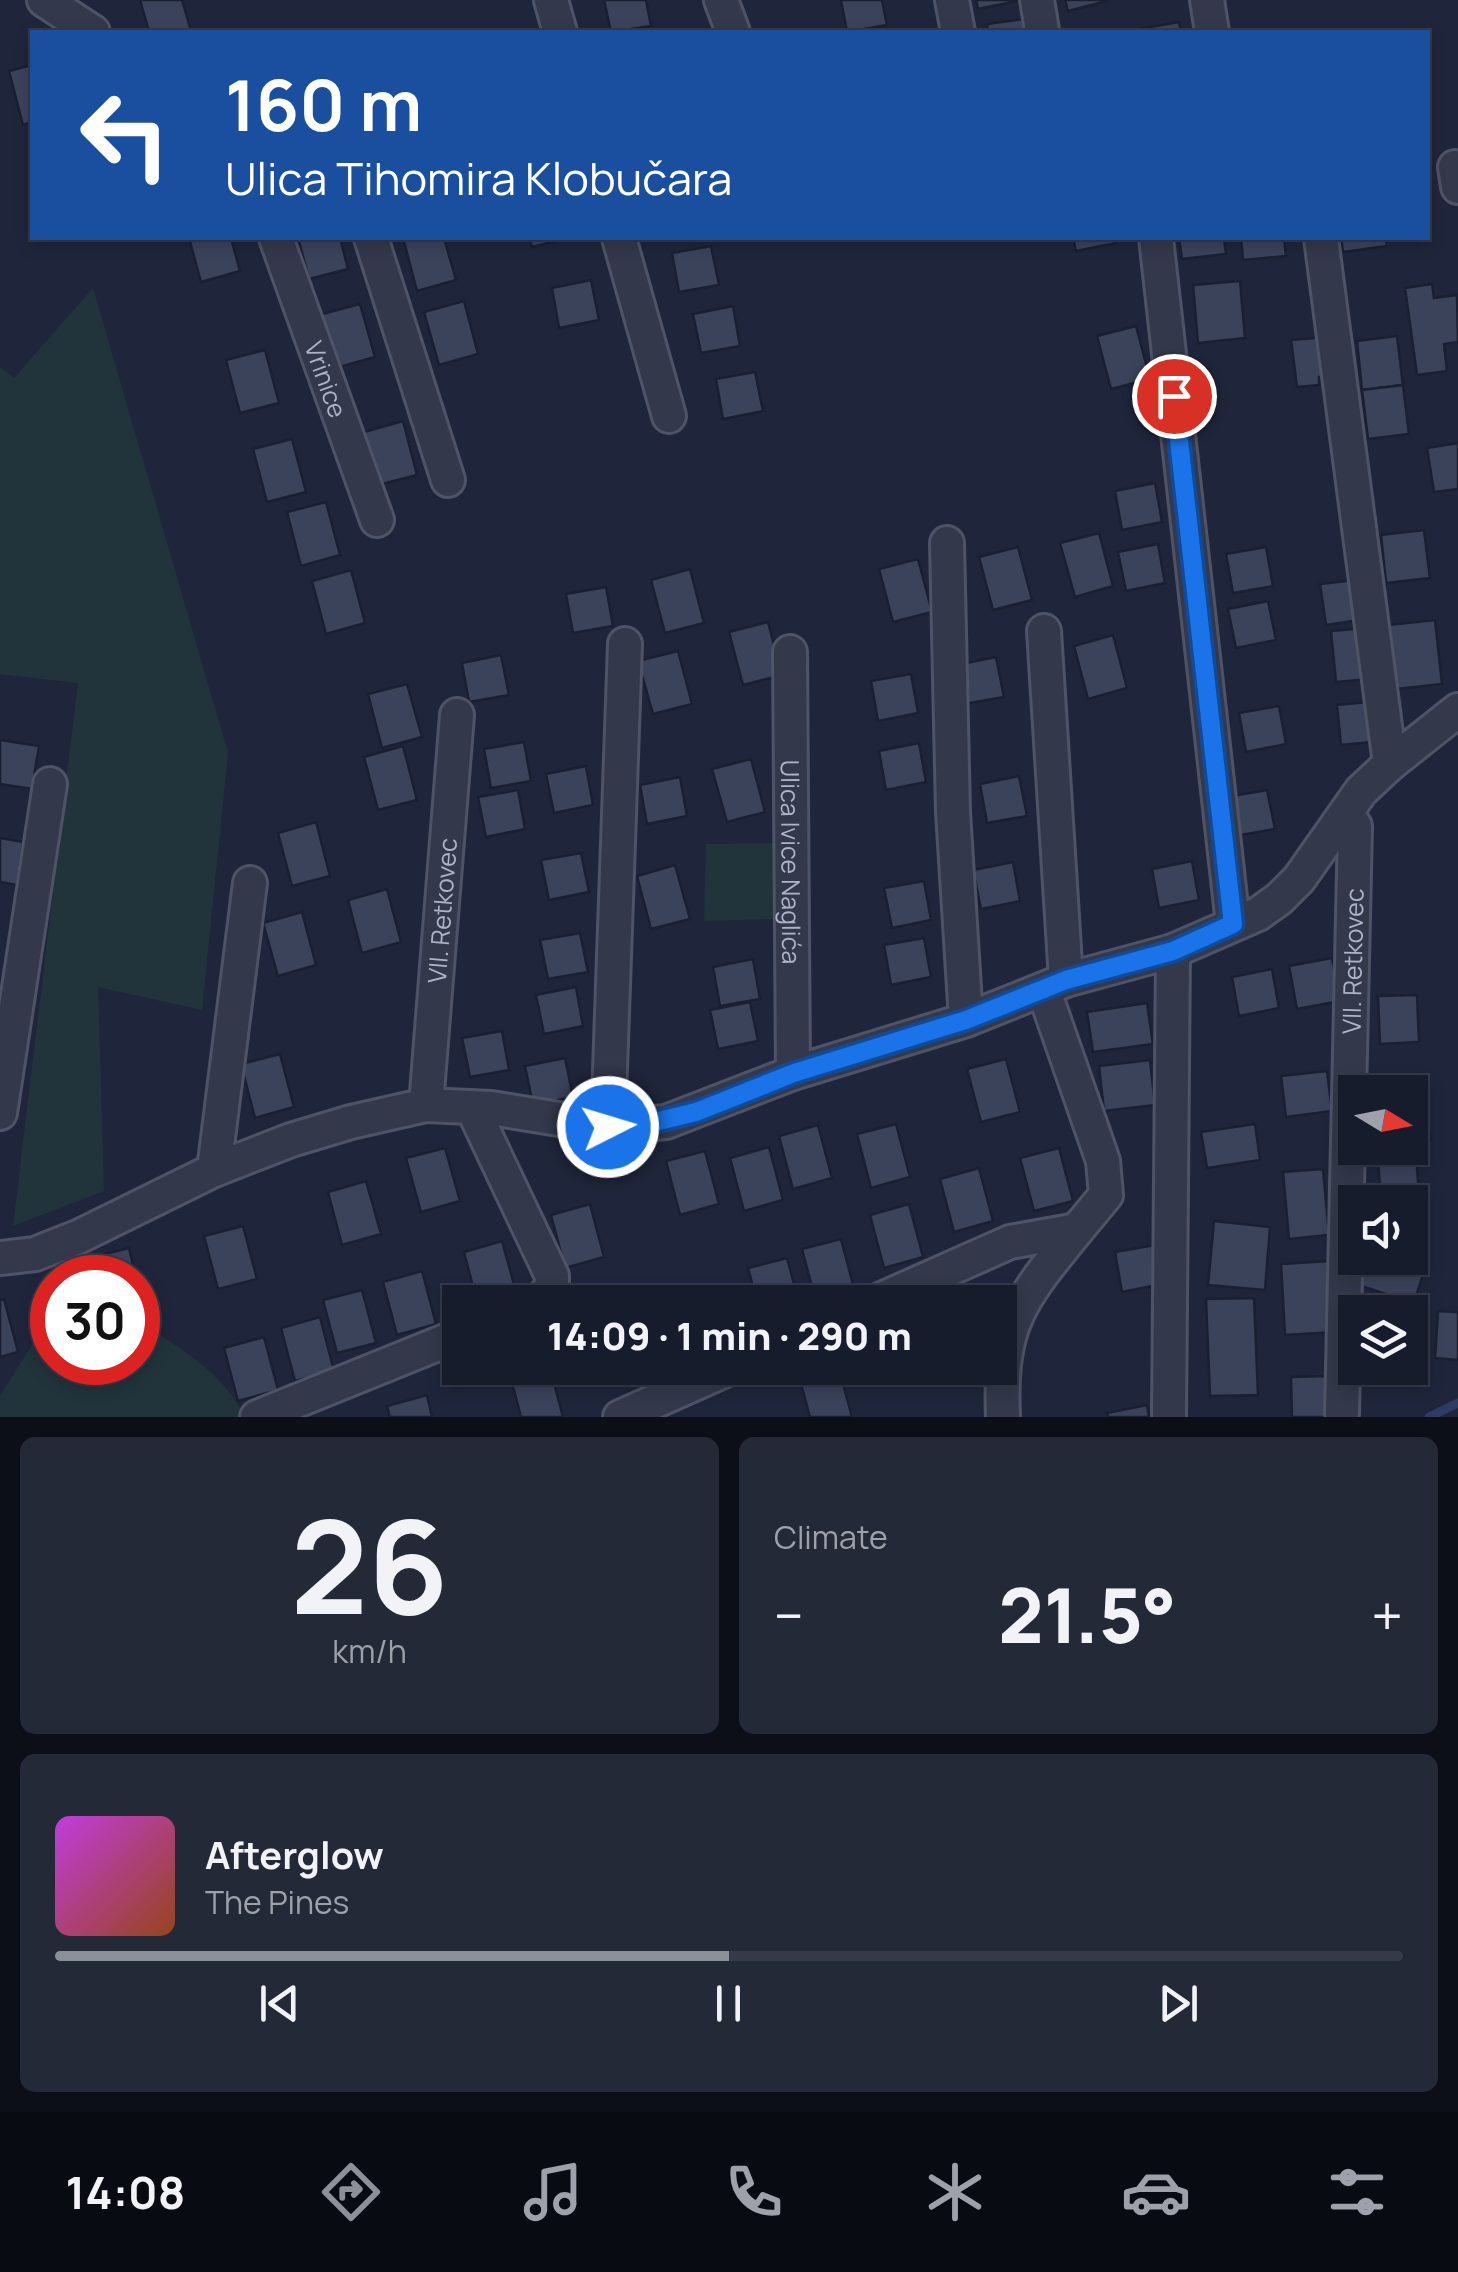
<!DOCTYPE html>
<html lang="en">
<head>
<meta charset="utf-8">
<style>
	body { margin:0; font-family:Manrope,sans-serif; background:#242938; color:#f1f3f6; height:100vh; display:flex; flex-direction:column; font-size:38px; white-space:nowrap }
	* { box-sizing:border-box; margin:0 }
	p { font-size:32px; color:#9ea1a9 }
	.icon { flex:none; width:55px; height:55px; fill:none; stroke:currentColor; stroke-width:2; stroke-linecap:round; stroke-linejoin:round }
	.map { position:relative; height:1417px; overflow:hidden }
	.panel { display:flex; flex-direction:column; gap:20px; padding:20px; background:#0d0f18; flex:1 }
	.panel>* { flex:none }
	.hud { position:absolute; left:30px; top:30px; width:1400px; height:210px; border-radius:0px; box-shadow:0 5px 15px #0003,0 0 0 2px #363a48; background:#1a4fa0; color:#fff; overflow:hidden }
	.needle { width:65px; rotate:100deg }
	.tools { position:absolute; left:1338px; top:1075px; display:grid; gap:20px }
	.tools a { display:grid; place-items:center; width:90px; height:90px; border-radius:0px; background:#171c2c; box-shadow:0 5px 15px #0003,0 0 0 2px #363a48; font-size:50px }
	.speed { position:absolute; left:30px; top:1255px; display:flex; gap:20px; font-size:50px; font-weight:700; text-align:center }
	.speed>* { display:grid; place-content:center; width:130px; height:130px; border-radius:50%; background:#171c2c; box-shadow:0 5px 15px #0003,0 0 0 2px #363a48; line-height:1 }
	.speed .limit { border:15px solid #d22; background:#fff; color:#111 }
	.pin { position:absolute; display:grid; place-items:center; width:85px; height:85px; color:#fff; margin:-42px; border:5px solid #fff; border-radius:50%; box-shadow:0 2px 10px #0007 }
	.me { position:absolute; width:110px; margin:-55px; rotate:85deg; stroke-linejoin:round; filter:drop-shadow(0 0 8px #0008) }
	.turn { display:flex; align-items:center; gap:35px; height:210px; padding:0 30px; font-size:45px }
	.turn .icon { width:130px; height:130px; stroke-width:2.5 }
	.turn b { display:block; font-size:70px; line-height:85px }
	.big { font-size:75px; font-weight:800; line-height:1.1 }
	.panel .tile { flex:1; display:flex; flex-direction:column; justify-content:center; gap:15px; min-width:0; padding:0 35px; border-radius:15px; background:#242938 }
	.panel .dial { align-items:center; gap:0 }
	.dial b { font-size:130px; line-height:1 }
	.song { display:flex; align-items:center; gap:30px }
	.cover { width:120px; height:120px; border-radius:15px; background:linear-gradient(135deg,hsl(290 70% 55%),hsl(20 70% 35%)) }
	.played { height:10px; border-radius:5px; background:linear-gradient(90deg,#8c9099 50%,#363a48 50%) }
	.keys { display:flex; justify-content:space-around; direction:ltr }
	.heat { display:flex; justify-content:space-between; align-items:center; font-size:55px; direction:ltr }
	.panel .tiles { flex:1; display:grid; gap:20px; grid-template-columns:1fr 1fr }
	.tile:last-child { grid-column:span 2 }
	.trip { position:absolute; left:442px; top:1285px; width:575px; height:100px; border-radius:0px; background:#171c2c; box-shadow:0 5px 15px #0003,0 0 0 2px #363a48; font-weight:800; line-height:100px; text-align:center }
	.tab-bar { display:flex; height:160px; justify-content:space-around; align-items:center; background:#090b12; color:#9ea1a9 }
	.tab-bar .icon { width:70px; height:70px }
	.tab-bar .current { color:#8c9099 }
	.tab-bar b { font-size:45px; color:#f1f3f6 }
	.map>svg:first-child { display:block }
	.green { fill:#21343c }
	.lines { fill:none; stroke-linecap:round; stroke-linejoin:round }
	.stream { stroke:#2f3b62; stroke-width:9 }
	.building { fill:#3b435b; stroke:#1a2032; stroke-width:2.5 }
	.minor-casing { stroke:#4e5366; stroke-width:38 }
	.minor { stroke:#33394b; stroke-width:32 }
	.route-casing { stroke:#114b97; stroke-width:25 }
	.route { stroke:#1a73e8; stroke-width:18 }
	.labels { text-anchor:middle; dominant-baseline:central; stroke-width:8; stroke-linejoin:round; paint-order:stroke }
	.street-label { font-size:25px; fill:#aeb3c8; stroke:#191e30 }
</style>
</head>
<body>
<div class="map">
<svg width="1458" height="1417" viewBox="0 0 1458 1417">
	<rect width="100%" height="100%" fill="#1f263b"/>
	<g class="green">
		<path d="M93 288 228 753 202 1010 98 987 104 1191 13 1226 78 683 0 674V367L14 378Z"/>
		<path d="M778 843 777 919 704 921 706 844Z"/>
		<path d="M52 1313V1362H138V1323C176 1343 226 1376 245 1417H0V1396Z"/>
	</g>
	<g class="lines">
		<path class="stream" d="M1429 1417 1458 1403"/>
	</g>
	<g class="building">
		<path d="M140 0H182L191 31 149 32Z"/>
		<path d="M604 0H646L651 26 611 32Z"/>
		<path d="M841 0H882L887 25 847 32Z"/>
		<path d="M976 0H1017V1L978 9Z"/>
		<path d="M1065 0H1107V1L1068 11Z"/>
		<path d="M1024 19 1025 32H988L987 24Z"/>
		<path d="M1179 22 1181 32H1140L1139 29Z"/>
		<path d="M32 65V122L23 125 9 71Z"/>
		<path d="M189 238H231L240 271 201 282Z"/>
		<path d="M298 238H340L348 269 309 279Z"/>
		<path d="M403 238H444L456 280 417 291Z"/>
		<path d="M529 238H568L532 247Z"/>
		<path d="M1073 238H1115L1116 243 1076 251Z"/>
		<path d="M1179 238H1224L1226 254 1182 259Z"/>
		<path d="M1241 238H1284L1286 256 1243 260Z"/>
		<path d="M1341 238H1386L1387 246 1343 252Z"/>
		<path d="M711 246 719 285 679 292 672 253Z"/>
		<path d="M591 280 599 320 559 328 552 288Z"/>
		<path d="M1240 281 1245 338 1198 343 1193 285Z"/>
		<path d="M1432 284 1434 298 1457 295 1458 342 1444 344 1447 371 1417 375 1405 288Z"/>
		<path d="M464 301 478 354 439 365 424 312Z"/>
		<path d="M360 304 375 357 336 368 322 314Z"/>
		<path d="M733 306 740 346 701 353 693 314Z"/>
		<path d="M1136 326 1150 379 1111 389 1097 336Z"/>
		<path d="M1397 336 1403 385 1362 390 1357 341Z"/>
		<path d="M1328 337 1331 377H1319V385L1297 387 1291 340Z"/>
		<path d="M265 350 279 403 240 413 226 360Z"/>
		<path d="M755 372 763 411 723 419 716 379Z"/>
		<path d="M1403 385 1409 434 1368 439 1362 390Z"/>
		<path d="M403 421 417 475 378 485 364 432Z"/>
		<path d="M292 439 306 492 267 502 253 449Z"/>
		<path d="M1458 443V489L1434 492 1427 448Z"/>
		<path d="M1155 483 1162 522 1122 530 1115 491Z"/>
		<path d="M326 502 340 555 301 566 287 512Z"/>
		<path d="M1424 530 1430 578 1386 583 1381 535Z"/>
		<path d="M1099 533 1113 586 1075 597 1060 543Z"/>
		<path d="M1158 544 1165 583 1126 591 1118 552Z"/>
		<path d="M1018 547 1032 600 993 610 979 557Z"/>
		<path d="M1266 547 1273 586 1233 593 1226 554Z"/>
		<path d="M918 559 932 612 893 622 879 569Z"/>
		<path d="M690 569 704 623 665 633 651 580Z"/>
		<path d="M351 570 365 623 326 634 312 581Z"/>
		<path d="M1355 580 1360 620 1326 625 1320 584Z"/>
		<path d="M606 587 613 626 573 633 566 594Z"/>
		<path d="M1268 601 1276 640 1236 648 1228 609Z"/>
		<path d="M1435 620 1442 684 1396 689 1388 625Z"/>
		<path d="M768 622 782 675 743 685 729 632Z"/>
		<path d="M1365 628 1370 679 1336 682 1331 631Z"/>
		<path d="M1113 635 1127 688 1088 699 1074 646Z"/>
		<path d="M678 651 692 704 653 714 638 661Z"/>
		<path d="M501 655 509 695 469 702 462 663Z"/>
		<path d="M996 657 1004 697 964 704 957 665Z"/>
		<path d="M911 674 918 713 878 721 871 681Z"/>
		<path d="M407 684 422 737 382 748 368 694Z"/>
		<path d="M1378 701 1382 741 1341 745 1337 705Z"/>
		<path d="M1279 706 1286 744 1246 752 1239 713Z"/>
		<path d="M0 740 39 746 32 789 0 784Z"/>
		<path d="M524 742 531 781 491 788 484 749Z"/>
		<path d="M919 743 926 782 886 790 879 751Z"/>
		<path d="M403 746 417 800 378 810 364 757Z"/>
		<path d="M751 759 765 812 727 822 712 769Z"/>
		<path d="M586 766 593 805 554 813 546 774Z"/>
		<path d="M1019 776 1027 816 987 823 980 784Z"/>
		<path d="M680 777 687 816 647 824 640 785Z"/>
		<path d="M518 790 525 829 486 837 478 797Z"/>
		<path d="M1267 790 1275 829 1235 836 1227 797Z"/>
		<path d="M316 822 330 876 292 886 278 833Z"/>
		<path d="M0 838 23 842 17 885 0 882Z"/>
		<path d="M581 853 589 892 549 900 541 860Z"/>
		<path d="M1192 861 1199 900 1159 908 1152 869Z"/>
		<path d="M1013 862 1020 901 981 909 973 870Z"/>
		<path d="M675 865 690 919 651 929 637 876Z"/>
		<path d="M924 881 931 920 892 928 884 888Z"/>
		<path d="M387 889 401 942 362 953 348 900Z"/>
		<path d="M302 912 316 965 278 976 263 923Z"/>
		<path d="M580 933 588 972 548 979 540 940Z"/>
		<path d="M924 938 931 977 891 985 884 945Z"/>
		<path d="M1332 958 1340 1001 1297 1009 1289 966Z"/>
		<path d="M753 959 760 999 720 1006 713 967Z"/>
		<path d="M1272 969 1279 1008 1239 1016 1232 977Z"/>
		<path d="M576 987 583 1026 544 1034 536 995Z"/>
		<path d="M1417 995 1419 1042 1380 1044 1378 996Z"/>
		<path d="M750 1002 758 1041 718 1049 710 1010Z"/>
		<path d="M1147 1003 1153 1044 1093 1052 1087 1012Z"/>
		<path d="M502 1031 509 1070 470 1077 462 1038Z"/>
		<path d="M280 1054 294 1107 255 1118 241 1064Z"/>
		<path d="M565 1058 573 1097 533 1105 525 1066Z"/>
		<path d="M1006 1059 1020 1112 981 1122 967 1069Z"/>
		<path d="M1150 1060 1155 1105 1104 1111 1099 1066Z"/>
		<path d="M1327 1071 1332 1111 1286 1117 1281 1076Z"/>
		<path d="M1422 1094 1431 1140 1410 1144V1097Z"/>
		<path d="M896 1124 910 1177 871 1188 857 1134Z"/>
		<path d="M1255 1124 1260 1160 1207 1168 1201 1132Z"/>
		<path d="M818 1125 832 1178 793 1189 779 1136Z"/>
		<path d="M769 1147 783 1200 744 1211 730 1158Z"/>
		<path d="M445 1148 460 1201 421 1212 406 1158Z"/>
		<path d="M1059 1148 1073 1201 1034 1211 1020 1158Z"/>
		<path d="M705 1151 719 1204 680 1215 666 1161Z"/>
		<path d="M1416 1157 1420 1204 1381 1202 1378 1160Z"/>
		<path d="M979 1168 993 1221 954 1232 940 1179Z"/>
		<path d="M1323 1169 1329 1235 1289 1239 1283 1172Z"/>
		<path d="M366 1181 381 1234 342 1245 328 1192Z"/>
		<path d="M590 1204 604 1257 565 1268 551 1215Z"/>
		<path d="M909 1204 923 1257 884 1268 870 1215Z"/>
		<path d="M1214 1221 1270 1227 1265 1290 1208 1285Z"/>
		<path d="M243 1226 257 1279 218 1289 204 1236Z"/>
		<path d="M841 1239 855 1292 816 1302 802 1249Z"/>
		<path d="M502 1241 517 1295 477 1302 464 1252Z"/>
		<path d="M1155 1245 1162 1284 1122 1292 1115 1252Z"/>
		<path d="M129 1248 136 1278H95L89 1258Z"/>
		<path d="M1410 1257 1427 1262 1414 1303 1358 1285 1367 1258Z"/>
		<path d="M787 1258 799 1302H757L748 1268Z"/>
		<path d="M1330 1261 1334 1332 1285 1335 1281 1264Z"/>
		<path d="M422 1271 436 1324 397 1335 383 1282Z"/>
		<path d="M717 1289 721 1302H679L678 1300Z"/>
		<path d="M362 1290 376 1343 337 1353 323 1300Z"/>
		<path d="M1254 1298 1258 1395 1210 1396 1206 1299Z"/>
		<path d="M4 1299 18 1352 0 1357V1300Z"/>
		<path d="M1438 1311 1458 1312V1360L1435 1358Z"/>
		<path d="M320 1317 334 1371 295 1381 281 1328Z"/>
		<path d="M1410 1322 1418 1323 1412 1373 1366 1368H1410Z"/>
		<path d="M264 1337 278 1390 238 1401 224 1348Z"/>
		<path d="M536 1368H550L563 1417H521L510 1375Z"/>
		<path d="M839 1369 852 1417H810L800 1380Z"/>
		<path d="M1329 1376 1330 1417H1292L1291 1377Z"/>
		<path d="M427 1395 432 1417H390L387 1406Z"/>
		<path d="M1147 1405 1149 1417H1108L1107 1413Z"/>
	</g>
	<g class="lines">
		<g class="minor-casing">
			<g id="minor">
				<path d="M44 0 93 32"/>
				<path d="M551 0 560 32"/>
				<path d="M721 0 733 32"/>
				<path d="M952 0 958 32"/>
				<path d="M1037 0 1042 30"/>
				<path d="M1207 0 1212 32"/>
				<path d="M1455 167 1458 187"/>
				<path id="s1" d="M276 238 377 520"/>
				<path d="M371 238 448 480"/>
				<path d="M619 238 669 416"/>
				<path d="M1156 238 1233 924"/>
				<path d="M1321 238 1390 764"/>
				<path d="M947 543 953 812 966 1020"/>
				<path d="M1044 631 1066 980"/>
				<path id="s2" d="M790 652 793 1073"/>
				<path id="s3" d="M426 1105 457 715"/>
				<path d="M472 1107 552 1276V1286L540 1302"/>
				<path d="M0 1113 50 784"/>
				<path d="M608 1127 625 644"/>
				<path d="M214 1170 250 883"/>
				<path d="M0 1258 35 1254 78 1237 214 1170 291 1140 351 1122 426 1105 491 1108 608 1127 666 1122 793 1073 966 1020 1066 980 1173 951 1258 914 1279 899 1299 879 1361 791 1390 764 1458 710"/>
				<path d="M875 1302 1010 1242 1077 1230 1106 1195 1103 1161 1044 991"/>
				<path id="s4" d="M1342 1413 1355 826 1346 813"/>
				<path d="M257 1417 460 1335"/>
				<path d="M620 1417 730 1368"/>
				<path d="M1003 1417C999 1323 1020 1300 1077 1230"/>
				<path d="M1169 1417 1173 951"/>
			</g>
		</g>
		<use href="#minor" class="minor"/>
	</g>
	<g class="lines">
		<g class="route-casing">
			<path id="route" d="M608 1127 638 1126 696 1112 794 1073 966 1020 1066 980 1173 951 1233 924 1174 396"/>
		</g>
		<use href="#route" class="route"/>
	</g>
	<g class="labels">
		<g class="street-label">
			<text stroke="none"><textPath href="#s1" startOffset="150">Vrinice</textPath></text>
			<text stroke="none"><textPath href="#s2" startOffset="210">Ulica Ivice Naglića</textPath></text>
			<text stroke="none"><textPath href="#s3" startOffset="195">VII. Retkovec</textPath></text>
			<text stroke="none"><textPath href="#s4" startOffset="452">VII. Retkovec</textPath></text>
		</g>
	</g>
</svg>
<div class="tools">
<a><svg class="needle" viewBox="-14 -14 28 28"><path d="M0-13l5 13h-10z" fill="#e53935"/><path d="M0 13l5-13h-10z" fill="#9ea1a9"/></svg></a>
<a><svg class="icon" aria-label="sound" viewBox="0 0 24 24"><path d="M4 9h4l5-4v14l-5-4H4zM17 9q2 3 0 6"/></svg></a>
<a><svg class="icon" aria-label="layers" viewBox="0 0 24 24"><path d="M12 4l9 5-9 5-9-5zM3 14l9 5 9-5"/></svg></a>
</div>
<div class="speed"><div class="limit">30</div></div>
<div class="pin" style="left:1174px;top:396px;background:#d93025"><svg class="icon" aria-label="arrive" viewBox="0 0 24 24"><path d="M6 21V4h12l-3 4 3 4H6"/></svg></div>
<svg class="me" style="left:608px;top:1127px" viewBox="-20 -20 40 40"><circle r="17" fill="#1a73e8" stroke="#fff" stroke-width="3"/><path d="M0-11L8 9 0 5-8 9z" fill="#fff"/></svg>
<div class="trip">14:09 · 1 min · 290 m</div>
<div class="hud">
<div class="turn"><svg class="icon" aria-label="left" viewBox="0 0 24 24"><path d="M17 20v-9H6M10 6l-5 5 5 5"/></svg><div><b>160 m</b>Ulica Tihomira Klobučara</div></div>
</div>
</div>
<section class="panel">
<div class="tiles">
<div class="tile dial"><b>26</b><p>km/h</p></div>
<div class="tile"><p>Climate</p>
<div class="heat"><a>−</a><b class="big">21.5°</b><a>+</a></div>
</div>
<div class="tile">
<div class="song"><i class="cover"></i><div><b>Afterglow</b><p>The Pines</p></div></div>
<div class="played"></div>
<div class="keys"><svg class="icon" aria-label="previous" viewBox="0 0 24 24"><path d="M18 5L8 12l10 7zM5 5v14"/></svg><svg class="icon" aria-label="pause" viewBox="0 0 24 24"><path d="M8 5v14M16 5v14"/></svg><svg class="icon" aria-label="next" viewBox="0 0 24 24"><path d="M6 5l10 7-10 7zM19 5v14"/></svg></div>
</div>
</div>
</section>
<nav class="tab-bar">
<b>14:08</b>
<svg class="icon current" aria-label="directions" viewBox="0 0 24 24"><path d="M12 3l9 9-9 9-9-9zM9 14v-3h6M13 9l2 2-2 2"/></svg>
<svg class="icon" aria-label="music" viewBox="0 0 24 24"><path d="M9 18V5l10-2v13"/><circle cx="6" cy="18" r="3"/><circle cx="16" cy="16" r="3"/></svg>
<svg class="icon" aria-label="phone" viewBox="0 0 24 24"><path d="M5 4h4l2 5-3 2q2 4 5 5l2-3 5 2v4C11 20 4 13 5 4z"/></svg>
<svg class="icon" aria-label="climate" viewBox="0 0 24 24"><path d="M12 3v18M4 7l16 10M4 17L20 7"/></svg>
<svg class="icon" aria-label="car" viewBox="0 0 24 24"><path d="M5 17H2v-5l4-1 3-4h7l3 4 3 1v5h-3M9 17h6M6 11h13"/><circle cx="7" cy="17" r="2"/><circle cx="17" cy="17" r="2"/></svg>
<svg class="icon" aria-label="filters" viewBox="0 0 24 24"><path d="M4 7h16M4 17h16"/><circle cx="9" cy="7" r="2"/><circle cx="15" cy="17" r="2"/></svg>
</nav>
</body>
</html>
